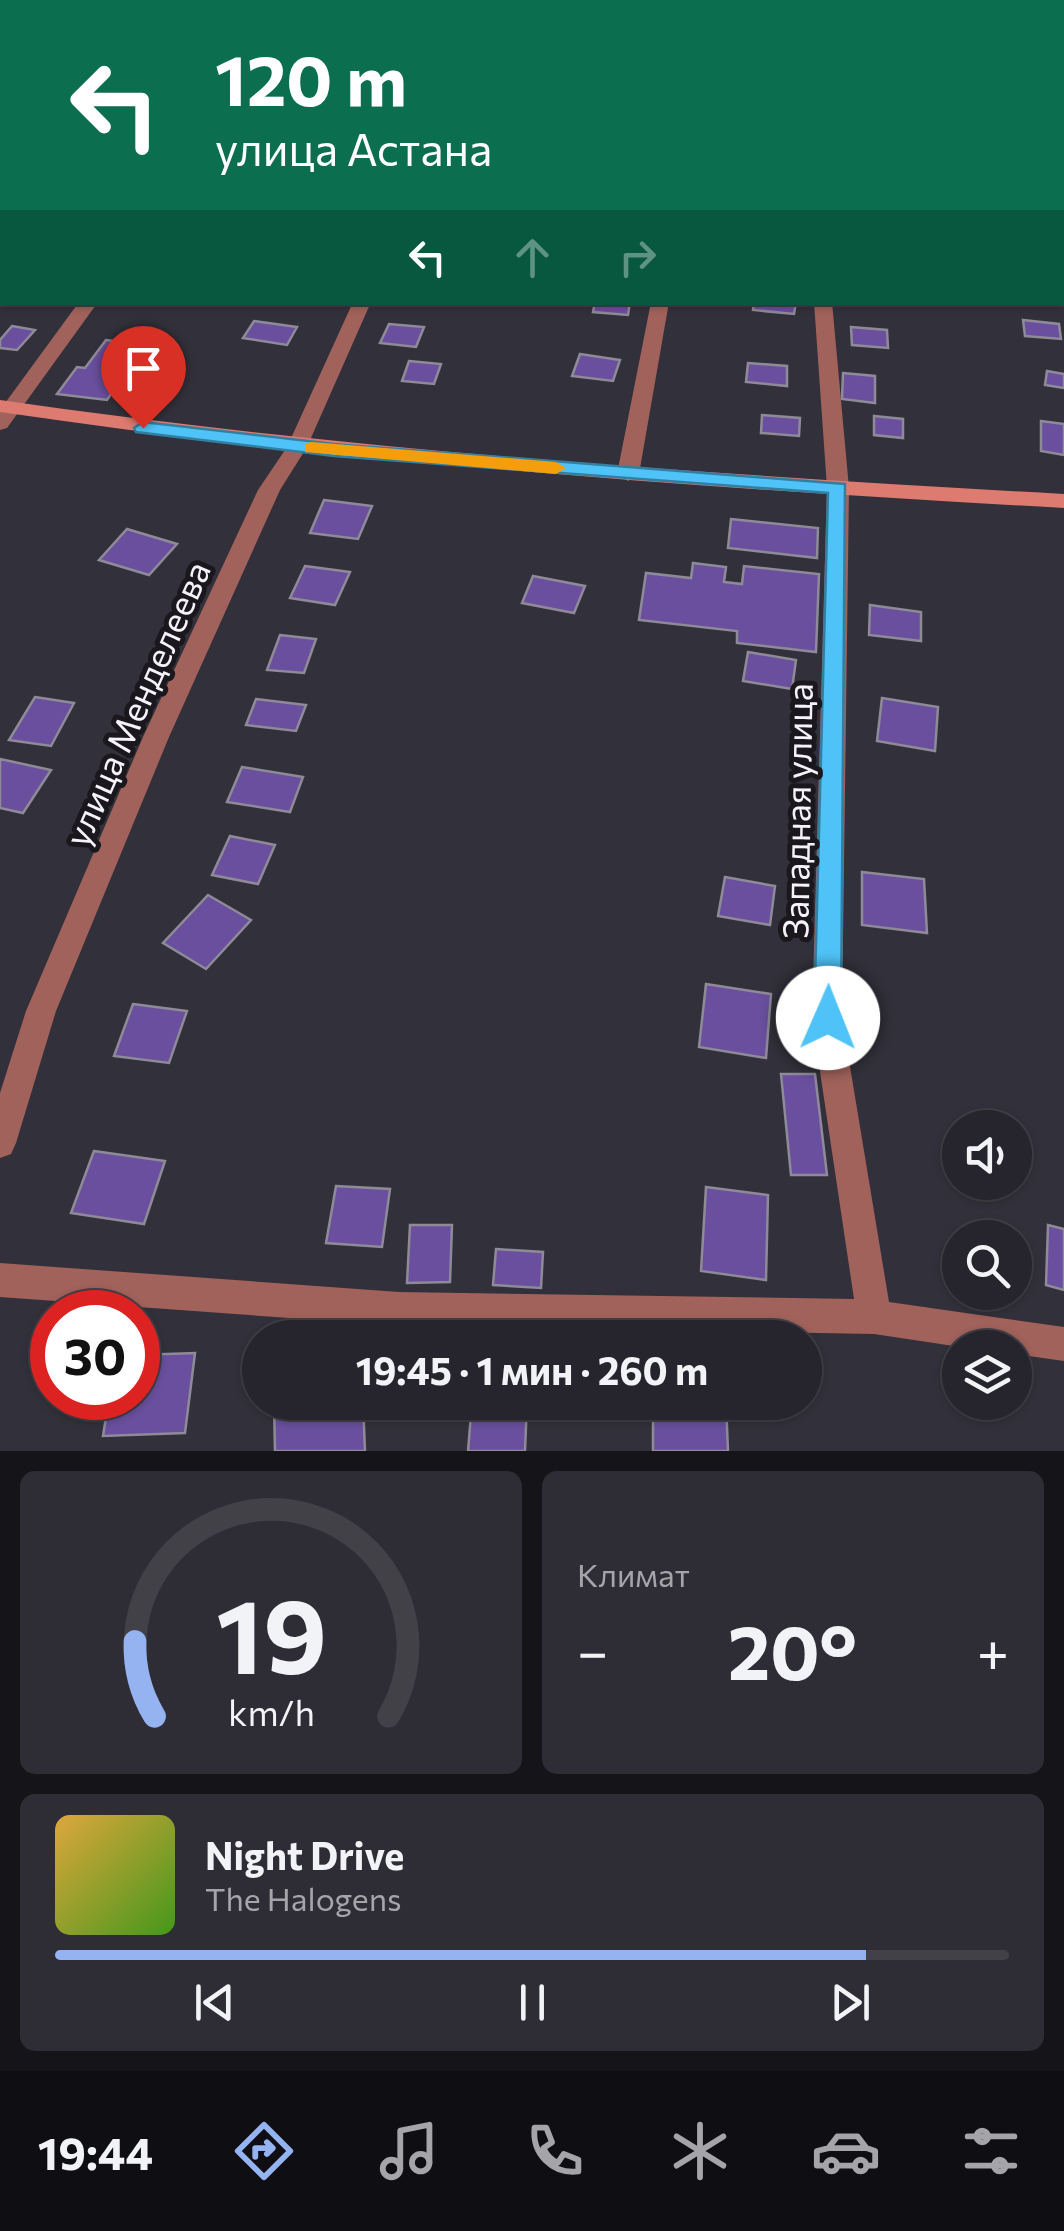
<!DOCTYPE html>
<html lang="ru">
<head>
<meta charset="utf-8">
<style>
	body { margin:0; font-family:Commissioner,sans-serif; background:#2e2c34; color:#f1f3f6; height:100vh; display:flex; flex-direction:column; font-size:38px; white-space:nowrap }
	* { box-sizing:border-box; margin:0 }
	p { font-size:32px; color:#a4a4a9 }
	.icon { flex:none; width:55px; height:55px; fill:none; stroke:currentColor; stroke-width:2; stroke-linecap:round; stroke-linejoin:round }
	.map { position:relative; height:1451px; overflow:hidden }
	.sheet { display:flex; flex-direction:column; gap:20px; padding:20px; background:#151418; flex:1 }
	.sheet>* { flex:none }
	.hud { position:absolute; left:0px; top:0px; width:1065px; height:305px; box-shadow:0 2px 8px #0004,0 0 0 2px #424148; background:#0b6e4f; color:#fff; overflow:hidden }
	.fabs { position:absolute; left:942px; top:1110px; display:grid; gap:20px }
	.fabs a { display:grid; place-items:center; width:90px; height:90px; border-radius:50%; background:#26242c; box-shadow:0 2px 8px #0004,0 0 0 2px #424148; font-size:50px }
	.speed { position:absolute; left:30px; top:1290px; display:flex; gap:20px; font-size:50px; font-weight:700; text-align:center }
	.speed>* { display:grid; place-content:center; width:130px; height:130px; border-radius:50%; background:#26242c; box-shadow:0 2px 8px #0004,0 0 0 2px #424148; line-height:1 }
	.speed .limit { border:15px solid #d22; background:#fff; color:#111 }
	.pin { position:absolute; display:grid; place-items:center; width:85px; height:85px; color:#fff; margin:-102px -42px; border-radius:50% 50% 50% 0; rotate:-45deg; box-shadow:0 0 10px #0007 }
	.pin .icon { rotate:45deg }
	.me { position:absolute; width:110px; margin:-55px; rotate:1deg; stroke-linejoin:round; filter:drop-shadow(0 0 8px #0008) }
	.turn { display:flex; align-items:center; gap:35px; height:210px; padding:0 50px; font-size:45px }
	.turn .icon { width:130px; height:130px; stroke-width:2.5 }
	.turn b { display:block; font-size:70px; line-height:85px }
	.lanes { display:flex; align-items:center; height:95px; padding:0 50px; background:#0003; justify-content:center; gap:50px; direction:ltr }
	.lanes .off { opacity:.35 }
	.big { font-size:75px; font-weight:700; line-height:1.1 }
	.sheet .tile { flex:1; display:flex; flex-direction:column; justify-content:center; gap:15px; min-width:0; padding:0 35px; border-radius:15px; background:#2e2c34 }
	.sheet .dial { align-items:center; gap:0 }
	.dial svg { height:260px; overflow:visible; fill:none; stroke:#424148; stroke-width:7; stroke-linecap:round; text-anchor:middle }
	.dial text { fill:#f1f3f6; stroke:none }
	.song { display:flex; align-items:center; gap:30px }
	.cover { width:120px; height:120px; border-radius:15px; background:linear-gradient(135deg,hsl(40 70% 55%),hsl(100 70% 35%)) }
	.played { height:10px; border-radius:5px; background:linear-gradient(90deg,#95b2f1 85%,#424148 85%) }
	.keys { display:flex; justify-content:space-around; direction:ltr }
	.heat { display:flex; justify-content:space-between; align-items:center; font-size:55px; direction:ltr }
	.sheet .tiles { flex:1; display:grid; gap:20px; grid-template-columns:1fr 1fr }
	.tile:last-child { grid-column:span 2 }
	.trip { position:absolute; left:242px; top:1320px; width:580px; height:100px; border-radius:50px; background:#26242c; box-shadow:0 2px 8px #0004,0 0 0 2px #424148; font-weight:700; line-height:100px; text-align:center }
	.tabs { display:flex; height:160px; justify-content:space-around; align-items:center; background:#0f0e12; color:#a4a4a9 }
	.tabs .icon { width:70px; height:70px }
	.tabs .selected { color:#95b2f1 }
	.tabs b { font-size:45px; color:#f1f3f6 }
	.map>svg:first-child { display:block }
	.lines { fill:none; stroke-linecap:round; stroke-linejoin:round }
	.stream { stroke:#001546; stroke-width:8 }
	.building { fill:#694f9d; stroke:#8e8a97; stroke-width:2.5 }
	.street { fill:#a0625b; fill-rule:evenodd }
	.secondary { fill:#de7b71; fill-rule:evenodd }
	.route { fill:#4fc3f7; stroke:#337fa1; stroke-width:2.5 }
	.slow { fill:#f59e0b }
	.labels { text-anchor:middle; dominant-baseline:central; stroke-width:10; stroke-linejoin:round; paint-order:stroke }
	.street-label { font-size:35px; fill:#f5f3fa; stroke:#1a181d }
</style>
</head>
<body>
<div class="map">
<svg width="1064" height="1451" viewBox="0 0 1064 1451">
	<rect width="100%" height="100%" fill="#32303a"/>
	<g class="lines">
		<path class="stream" d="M409 2 413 0"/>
	</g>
	<g class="building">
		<path d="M595 302H630L628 315 593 312Z"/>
		<path d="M754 302H796L794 314 753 310Z"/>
		<path d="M1023 320 1059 324 1061 339 1025 336Z"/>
		<path d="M254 321 297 327 287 345 243 338Z"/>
		<path d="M389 324 424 327 416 347 380 343Z"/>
		<path d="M12 326 35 330 17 350 0 348V340Z"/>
		<path d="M851 327 887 330 888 348 852 345Z"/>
		<path d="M106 340 145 345 107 400 57 394 77 367 85 368Z"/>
		<path d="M580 354 620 360 613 381 572 376Z"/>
		<path d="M409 361 441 364 434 384 402 381Z"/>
		<path d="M748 363 787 366V386L746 382Z"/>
		<path d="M1047 371 1064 374V388L1045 385Z"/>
		<path d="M843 373 875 376V403L842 399Z"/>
		<path d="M762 415 800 418 799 436 761 433Z"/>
		<path d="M874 416 903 419V438L874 435Z"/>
		<path d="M1041 421 1064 424V455L1041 451Z"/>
		<path d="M324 500 372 506 358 539 310 533Z"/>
		<path d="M731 519 818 528 817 558 728 548Z"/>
		<path d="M127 529 177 544 149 575 99 560Z"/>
		<path d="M693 563 726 567 724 582 742 584 744 566 819 574 816 652 737 643V631L639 620 646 573 691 578Z"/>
		<path d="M305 566 350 572 335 605 290 598Z"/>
		<path d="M533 576 585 586 574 613 522 603Z"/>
		<path d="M870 605 921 612V641L869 635Z"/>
		<path d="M280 635 316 639 304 673 267 670Z"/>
		<path d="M748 652 796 660 792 689 743 681Z"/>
		<path d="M35 697 74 703 51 746 9 740Z"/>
		<path d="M882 698 938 707 935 751 877 741Z"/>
		<path d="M256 699 306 705 296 731 246 725Z"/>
		<path d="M0 759 51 770 23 813 0 808Z"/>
		<path d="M242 767 303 777 290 812 227 802Z"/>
		<path d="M230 836 275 845 258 884 212 875Z"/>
		<path d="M862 872 924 879 927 933 862 925Z"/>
		<path d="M725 877 775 886 770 925 718 916Z"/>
		<path d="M208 895 251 920 206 969 163 943Z"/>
		<path d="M706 984 771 994 766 1058 699 1047Z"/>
		<path d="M133 1004 187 1011 169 1063 114 1056Z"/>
		<path d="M781 1074H815L827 1175H791Z"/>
		<path d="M94 1151 165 1161 144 1224 71 1213Z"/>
		<path d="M336 1186 390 1189 382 1247 326 1243Z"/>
		<path d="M706 1187 768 1195 766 1280 701 1271Z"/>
		<path d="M410 1225H452L450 1282 407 1283Z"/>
		<path d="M1048 1225 1064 1229V1290L1046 1285Z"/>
		<path d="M496 1249 543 1252 541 1288 493 1285Z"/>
		<path d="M195 1353 185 1433 103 1436 109 1398H138V1355Z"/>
		<path d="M274 1402H363L365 1451H275Z"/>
		<path d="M472 1402H527L525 1451H468Z"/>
		<path d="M653 1402H726L728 1451H653Z"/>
	</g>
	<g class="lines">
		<g class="street">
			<path d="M964 0H978L979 2H966Z"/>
			<rect x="1062" y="23" width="2" height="8"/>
			<rect x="1062" y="202" width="2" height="13"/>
			<path d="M79 302H98L7 428 0 430V410Z"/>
			<path d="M353 302H371L307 447 280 490 169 737 56 1011 16 1143 11 1154 0 1158V1093L26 1011 143 737 258 490 287 447Z"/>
			<path d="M651 302H669L639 474 628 481 617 474Z"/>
			<path d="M814 302H832L849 488 842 1018 889 1302 1064 1327V1361L1015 1354V1348H967L874 1334 399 1326 0 1297V1263L399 1292 854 1299 812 1018 827 488Z"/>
		</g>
		<path class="secondary" d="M0 400C353 451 708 474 1064 494V508C708 488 353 464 0 412Z"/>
	</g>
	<path class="route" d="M143 422 334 444 845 484 841 1018 837 1026 828 1030 818 1026 814 1018 828 493 334 456 136 432 134 428Z"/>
	<path class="slow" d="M311 442 556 462 566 468 556 474 305 452V444Z"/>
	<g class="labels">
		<g class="street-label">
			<text transform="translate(136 703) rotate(-66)">улица Менделеева</text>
			<text transform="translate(796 811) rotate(-89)">Западная улица</text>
		</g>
	</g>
</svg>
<div class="fabs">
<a><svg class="icon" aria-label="sound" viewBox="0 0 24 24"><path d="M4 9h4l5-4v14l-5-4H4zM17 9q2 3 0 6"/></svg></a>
<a><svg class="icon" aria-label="search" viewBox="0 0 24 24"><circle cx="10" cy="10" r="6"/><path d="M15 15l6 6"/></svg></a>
<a><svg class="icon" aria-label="layers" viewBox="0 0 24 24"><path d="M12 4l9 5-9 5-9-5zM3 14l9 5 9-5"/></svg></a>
</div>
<div class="speed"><div class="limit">30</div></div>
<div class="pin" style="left:143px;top:428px;background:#d93025"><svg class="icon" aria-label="arrive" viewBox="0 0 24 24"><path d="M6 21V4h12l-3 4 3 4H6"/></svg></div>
<svg class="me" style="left:828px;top:1018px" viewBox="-20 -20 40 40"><circle r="19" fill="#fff"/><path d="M0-13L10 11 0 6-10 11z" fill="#4fc3f7"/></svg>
<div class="trip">19:45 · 1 мин · 260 m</div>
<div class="hud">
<div class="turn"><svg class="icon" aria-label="left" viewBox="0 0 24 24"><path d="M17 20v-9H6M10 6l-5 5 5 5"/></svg><div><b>120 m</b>улица Астана</div></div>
<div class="lanes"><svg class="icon" aria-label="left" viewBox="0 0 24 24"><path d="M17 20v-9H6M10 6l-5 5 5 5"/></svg><svg class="icon off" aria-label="ahead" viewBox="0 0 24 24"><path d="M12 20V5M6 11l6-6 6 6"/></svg><svg class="icon off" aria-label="right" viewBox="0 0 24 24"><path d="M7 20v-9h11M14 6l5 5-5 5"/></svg></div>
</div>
</div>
<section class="sheet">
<div class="tiles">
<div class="tile dial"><svg viewBox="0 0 100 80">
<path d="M14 69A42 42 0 1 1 86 69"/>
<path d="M14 69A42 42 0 0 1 8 46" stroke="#95b2f1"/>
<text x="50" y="56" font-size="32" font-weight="700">19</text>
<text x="50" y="72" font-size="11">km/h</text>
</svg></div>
<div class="tile"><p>Климат</p>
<div class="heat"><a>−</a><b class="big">20°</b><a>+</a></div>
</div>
<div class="tile">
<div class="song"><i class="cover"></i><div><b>Night Drive</b><p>The Halogens</p></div></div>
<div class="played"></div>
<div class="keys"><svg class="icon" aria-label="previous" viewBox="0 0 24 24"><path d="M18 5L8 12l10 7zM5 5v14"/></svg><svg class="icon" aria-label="pause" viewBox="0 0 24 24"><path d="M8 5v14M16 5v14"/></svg><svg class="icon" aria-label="next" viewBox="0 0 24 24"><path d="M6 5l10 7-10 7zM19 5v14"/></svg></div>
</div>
</div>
</section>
<nav class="tabs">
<b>19:44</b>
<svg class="icon selected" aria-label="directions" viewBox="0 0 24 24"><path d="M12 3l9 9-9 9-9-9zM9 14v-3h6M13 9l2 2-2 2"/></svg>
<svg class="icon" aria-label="music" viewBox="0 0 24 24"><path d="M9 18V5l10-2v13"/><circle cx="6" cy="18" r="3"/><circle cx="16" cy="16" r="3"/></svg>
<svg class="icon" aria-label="phone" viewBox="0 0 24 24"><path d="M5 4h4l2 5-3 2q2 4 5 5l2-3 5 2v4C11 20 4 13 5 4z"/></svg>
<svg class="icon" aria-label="climate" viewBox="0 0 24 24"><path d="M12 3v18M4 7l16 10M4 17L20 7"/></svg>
<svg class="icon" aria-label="car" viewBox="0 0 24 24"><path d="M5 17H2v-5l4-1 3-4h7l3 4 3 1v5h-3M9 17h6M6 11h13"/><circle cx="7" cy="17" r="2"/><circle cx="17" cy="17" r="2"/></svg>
<svg class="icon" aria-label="filters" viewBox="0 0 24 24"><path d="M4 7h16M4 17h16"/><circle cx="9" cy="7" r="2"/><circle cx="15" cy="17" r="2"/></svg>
</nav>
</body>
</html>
